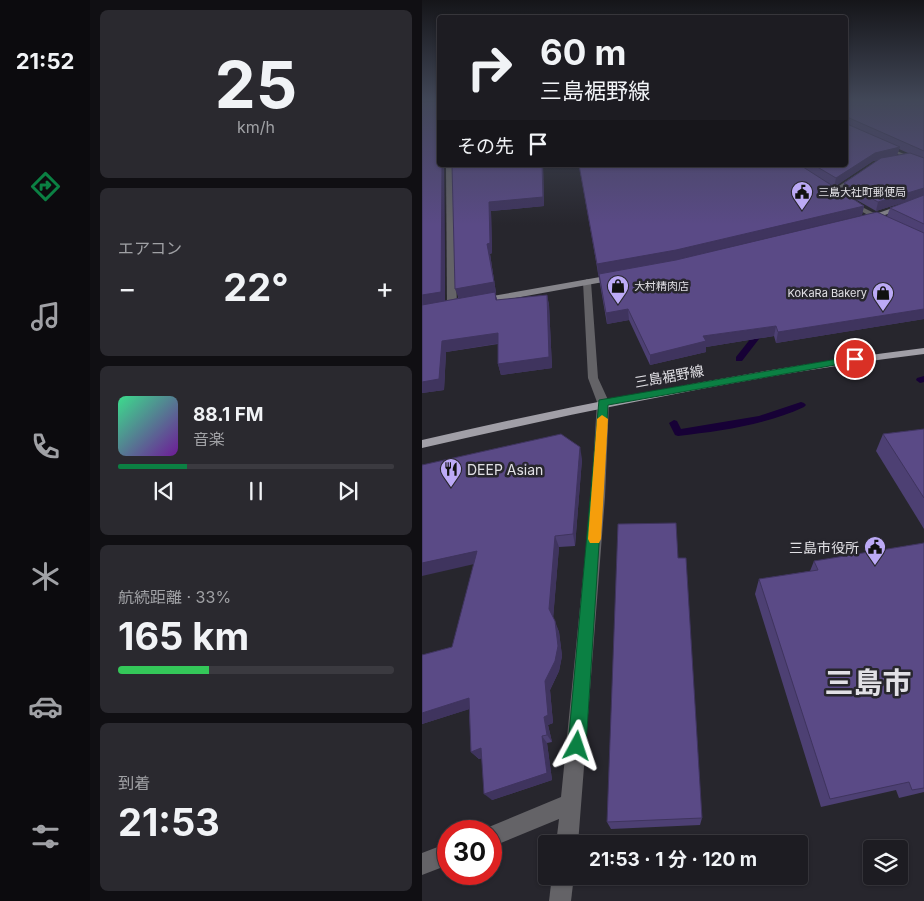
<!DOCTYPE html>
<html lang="ja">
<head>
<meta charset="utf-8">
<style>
	body { margin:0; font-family:Inter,"Noto Sans JP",sans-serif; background:#2a292f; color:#f1f3f6; height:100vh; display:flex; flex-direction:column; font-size:19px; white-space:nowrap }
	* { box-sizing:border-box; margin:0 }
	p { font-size:16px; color:#a0a1a5 }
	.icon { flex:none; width:28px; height:28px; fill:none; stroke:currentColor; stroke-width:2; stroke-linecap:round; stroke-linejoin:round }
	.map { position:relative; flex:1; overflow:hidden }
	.drawer { display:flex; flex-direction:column; gap:10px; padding:10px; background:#100f13; width:332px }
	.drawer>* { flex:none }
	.top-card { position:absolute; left:15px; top:15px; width:411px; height:152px; border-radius:5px; box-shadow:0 1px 4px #0004,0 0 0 1px #3b3a40; background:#1d1c22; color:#f1f3f6; overflow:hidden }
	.tools { position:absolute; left:441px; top:840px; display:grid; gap:10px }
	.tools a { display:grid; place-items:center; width:45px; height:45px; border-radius:5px; background:#1d1c22; box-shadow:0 1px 4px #0004,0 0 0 1px #3b3a40; font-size:25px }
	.speed { position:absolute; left:15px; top:820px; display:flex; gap:10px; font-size:25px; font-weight:700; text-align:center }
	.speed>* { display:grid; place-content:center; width:65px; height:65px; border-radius:50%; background:#1d1c22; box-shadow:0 1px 4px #0004,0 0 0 1px #3b3a40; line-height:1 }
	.speed .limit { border:8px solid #d22; background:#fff; color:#111 }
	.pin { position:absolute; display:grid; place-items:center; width:42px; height:42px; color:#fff; margin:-21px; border:2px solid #fff; border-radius:50%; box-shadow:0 1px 5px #0007 }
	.me { position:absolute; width:55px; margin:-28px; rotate:5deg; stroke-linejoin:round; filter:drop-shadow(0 0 4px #0008) }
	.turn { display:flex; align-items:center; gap:18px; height:105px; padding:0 20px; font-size:22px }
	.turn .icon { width:65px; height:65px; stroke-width:2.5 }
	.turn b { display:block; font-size:35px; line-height:42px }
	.then { display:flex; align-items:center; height:48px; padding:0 20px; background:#0003; gap:10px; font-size:19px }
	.big { font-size:38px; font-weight:700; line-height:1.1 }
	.drawer .card { flex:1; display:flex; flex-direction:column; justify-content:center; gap:8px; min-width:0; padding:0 18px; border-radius:8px; background:#2a292f }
	.drawer .dial { align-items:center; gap:0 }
	.dial b { font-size:65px; line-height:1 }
	.song { display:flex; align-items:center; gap:15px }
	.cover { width:60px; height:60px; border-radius:8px; background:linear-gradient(135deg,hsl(150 70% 55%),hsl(280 70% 35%)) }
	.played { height:5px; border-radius:2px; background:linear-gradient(90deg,#0b8043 25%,#3b3a40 25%) }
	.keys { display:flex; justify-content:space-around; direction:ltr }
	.heat { display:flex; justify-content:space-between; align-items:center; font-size:28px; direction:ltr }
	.charge { height:8px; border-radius:4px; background:linear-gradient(90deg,#34c759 33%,#3b3a40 0) }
	.trip { position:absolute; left:116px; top:835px; width:270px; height:50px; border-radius:5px; background:#1d1c22; box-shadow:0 1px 4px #0004,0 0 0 1px #3b3a40; font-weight:700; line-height:50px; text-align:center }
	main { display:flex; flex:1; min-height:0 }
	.tabs { display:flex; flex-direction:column; width:90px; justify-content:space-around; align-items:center; background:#0c0b0e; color:#a0a1a5 }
	.tabs .icon { width:35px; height:35px }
	.tabs .current { color:#0b8043 }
	.tabs b { font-size:22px; color:#f1f3f6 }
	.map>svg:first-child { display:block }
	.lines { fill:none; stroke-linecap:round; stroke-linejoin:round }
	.stream { fill:#170136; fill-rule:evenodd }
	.street { fill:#646367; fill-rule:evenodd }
	.secondary { fill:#86858b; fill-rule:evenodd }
	.primary { fill:#a19fa7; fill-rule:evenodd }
	.wall { fill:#4d4073; fill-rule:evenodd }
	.shaded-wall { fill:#3f345e }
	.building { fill:#5a4a86; stroke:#3f345e }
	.route { fill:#0b8043; stroke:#07532c }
	.slow { fill:#f59e0b }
	.labels { text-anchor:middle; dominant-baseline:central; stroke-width:5; stroke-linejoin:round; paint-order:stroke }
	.far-poi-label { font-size:11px; fill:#e1e0e5; stroke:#27262d; text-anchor:start }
	.street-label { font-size:14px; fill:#e1e0e5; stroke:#27262d }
	.poi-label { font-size:14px; fill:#e1e0e5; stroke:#27262d; text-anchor:start }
	.near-town-label { font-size:29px; font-weight:bold; fill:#e1e0e5; stroke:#27262d }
</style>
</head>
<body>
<main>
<nav class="tabs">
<b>21:52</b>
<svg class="icon current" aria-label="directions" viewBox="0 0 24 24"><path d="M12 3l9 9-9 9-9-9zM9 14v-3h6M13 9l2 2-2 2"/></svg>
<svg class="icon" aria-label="music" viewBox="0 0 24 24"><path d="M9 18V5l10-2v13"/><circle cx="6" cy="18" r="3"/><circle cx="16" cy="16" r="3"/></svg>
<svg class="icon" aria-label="phone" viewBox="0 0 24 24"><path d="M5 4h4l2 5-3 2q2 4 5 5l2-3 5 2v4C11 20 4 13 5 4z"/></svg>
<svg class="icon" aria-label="climate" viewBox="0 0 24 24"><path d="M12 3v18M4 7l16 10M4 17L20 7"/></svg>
<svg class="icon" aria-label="car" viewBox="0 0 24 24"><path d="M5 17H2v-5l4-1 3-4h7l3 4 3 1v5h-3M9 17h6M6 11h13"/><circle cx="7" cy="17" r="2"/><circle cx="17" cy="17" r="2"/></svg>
<svg class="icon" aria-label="filters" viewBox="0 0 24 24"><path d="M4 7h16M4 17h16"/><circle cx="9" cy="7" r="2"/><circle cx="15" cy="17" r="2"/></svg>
</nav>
<section class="drawer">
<div class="card dial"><b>25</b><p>km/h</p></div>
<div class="card"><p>エアコン</p>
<div class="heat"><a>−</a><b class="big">22°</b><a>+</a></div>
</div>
<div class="card">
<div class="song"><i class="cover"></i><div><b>88.1 FM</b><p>音楽</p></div></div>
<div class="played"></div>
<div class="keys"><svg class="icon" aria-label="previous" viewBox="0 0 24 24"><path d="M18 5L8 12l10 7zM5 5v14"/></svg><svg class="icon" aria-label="pause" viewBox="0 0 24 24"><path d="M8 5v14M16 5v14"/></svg><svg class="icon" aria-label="next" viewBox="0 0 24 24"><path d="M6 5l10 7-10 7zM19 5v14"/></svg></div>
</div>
<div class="card"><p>航続距離 · 33%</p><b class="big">165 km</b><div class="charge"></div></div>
<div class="card"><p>到着</p><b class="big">21:53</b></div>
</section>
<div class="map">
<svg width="502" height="901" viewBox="0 0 502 901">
	<rect width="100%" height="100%" fill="#27262d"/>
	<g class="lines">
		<g class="stream">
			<path d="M337 328H340L344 330 320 361H314V357Z"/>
			<path d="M502 376V382L498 383 494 380 495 378Z"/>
			<path d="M379 402 382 403 384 405 382 407C343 425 298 431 256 436L253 435 247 423 252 420 255 421 259 429 337 416Z"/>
		</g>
		<g class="street">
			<path d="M460 145 502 162V166L460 147Z"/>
			<path d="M24 165H30L35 306 30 309 25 306Z"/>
			<path d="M435 174 437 177 412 194H408V192Z"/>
			<path d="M424 201H428L466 220 459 222 424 203Z"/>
			<path d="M165 279 169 282 176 378 187 402 183 497 156 844H134L137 819 69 847V831H60L62 829 139 797 169 497 175 402 166 378 161 282Z"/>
			<path d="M26 843V865L0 875V853Z"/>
			<path d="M130 876H152L149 901H127Z"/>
		</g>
		<g class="secondary">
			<path d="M502 197V201L446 221 439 219Z"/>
			<path d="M195 274 198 275V279L59 304 54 301 59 298Z"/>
		</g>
		<path class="primary" d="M502 348V354C332 375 166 410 0 448V440C166 402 332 369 502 348Z"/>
	</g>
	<g class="wall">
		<path d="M0 99H18V165H22L23 301 36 298 30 165H121L122 206 69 211 70 253 68 254 74 293H73L75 300 125 295 127 305 130 368 79 375 76 364V344L24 352 22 390 0 393Z"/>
		<path d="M424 99H502V319L354 343 352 336 284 347V352L228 365 207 320 185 324 157 165H424ZM477 149 486 153H487L475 155ZM456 160 422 183 420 191 412 187 451 161ZM426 195 454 211 486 201 468 208 465 216 277 254 440 215 442 206Z"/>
		<path d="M502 429V529L454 451 461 434Z"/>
		<path d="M160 459 153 546 137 547 131 618 137 632 140 656 137 671 128 690 131 723 126 725 130 742 125 743 130 780 70 800 60 758 57 759 49 752 47 709 0 724V655L30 647Z"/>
		<path d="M502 543V792L477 798 474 790 399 807 333 594 337 579 388 571 392 561Z"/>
		<path d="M256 558 280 818 278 825 189 829 185 822Z"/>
	</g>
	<g class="shaded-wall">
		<path d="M478 147 475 155 451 161 412 187 414 178 453 153Z"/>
		<path d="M20 165H22L23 302 0 306V295Z"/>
		<path d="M120 165H121L122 206 69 211 70 253 68 254 74 293H73L76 302 37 299 33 289 65 244 67 202Z"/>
		<path d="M502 188V196L454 211 456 202Z"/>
		<path d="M442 206 440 215 254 260 176 274 175 264Z"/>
		<path d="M125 295 127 305 130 368 79 375 76 364Z"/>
		<path d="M206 309 207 320 185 324 184 313Z"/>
		<path d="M502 309V319L354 343 356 332Z"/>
		<path d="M354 326 352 336 284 347V352L228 365V355L281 336Z"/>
		<path d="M76 333 79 343 24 352 22 390 0 393V382L20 341Z"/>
		<path d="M158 447 160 459 153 546 151 534Z"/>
		<path d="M133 536 137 547 131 620 127 609Z"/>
		<path d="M55 551 61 562 0 576V563Z"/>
		<path d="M133 621 137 632 140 656 137 671 128 690 131 723 126 725 130 742 125 735 122 717 123 681Z"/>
		<path d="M47 698 54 707 0 724V713Z"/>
		<path d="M120 736 125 743 130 780 70 800 62 794Z"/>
		<path d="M59 748 67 755 57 759 49 752Z"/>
	</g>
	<g class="building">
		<path d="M17 99H18V165H20L19 292 0 295V102L16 101Z"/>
		<path d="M424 99H502V151L425 117V124L478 147 453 153 414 178 392 165H424Z"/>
		<path d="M488 153 502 158V188L456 202 422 183 459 158Z"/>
		<path d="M30 165H120L121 197 67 202 68 243 65 244 72 282 33 289Z"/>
		<path d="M157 165H378L442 206 254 250 175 264Z"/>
		<path d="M502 195V224L468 208Z"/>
		<path d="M455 212 502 233V309L356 332 354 326 281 336 284 341 228 355 206 309 184 313 177 274 254 260Z"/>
		<path d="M73 292 74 300 125 295 127 357 76 364V333L20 341 17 379 0 382V305Z"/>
		<path d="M502 429V498L461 434Z"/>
		<path d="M139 434 158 447 151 534 133 536 127 609 133 621 136 646 133 661 123 681 126 715 122 717 125 735 120 736 125 773 62 794 59 748 49 752 47 698 0 713V655L30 647 55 551 0 563V465Z"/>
		<path d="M254 523 256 558H264L280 818 185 822 196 524Z"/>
		<path d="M502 543V788L490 790 487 782 408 799 337 579 396 570 392 561Z"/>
	</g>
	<linearGradient id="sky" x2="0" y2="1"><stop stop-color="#151519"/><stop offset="0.44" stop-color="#414757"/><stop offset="1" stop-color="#414757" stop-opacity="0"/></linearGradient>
	<rect width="502" height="225" fill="url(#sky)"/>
	<path class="route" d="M433 356 436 357V361L186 405 164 746 161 752 155 755 149 752 146 746 177 400Z"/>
	<path class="slow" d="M180 415 186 419 179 539 177 543H168L166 539 175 419Z"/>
	<defs>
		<g id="civic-pin" transform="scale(1.125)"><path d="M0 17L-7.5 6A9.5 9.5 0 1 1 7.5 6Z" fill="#bcaaf6" stroke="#27262d"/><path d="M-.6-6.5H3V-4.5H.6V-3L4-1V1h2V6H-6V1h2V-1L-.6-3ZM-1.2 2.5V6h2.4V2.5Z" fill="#111"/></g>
		<g id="shop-pin" transform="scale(1.125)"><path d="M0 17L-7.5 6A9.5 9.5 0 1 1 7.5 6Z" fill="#bcaaf6" stroke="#27262d"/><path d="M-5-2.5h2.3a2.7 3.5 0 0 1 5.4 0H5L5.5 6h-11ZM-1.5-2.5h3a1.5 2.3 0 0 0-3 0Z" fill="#111"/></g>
		<g id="restaurant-pin" transform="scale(1.125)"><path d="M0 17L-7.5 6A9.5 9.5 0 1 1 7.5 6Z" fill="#bcaaf6" stroke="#27262d"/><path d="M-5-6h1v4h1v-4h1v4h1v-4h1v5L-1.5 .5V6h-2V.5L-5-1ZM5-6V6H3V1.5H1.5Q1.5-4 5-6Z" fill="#111"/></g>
	</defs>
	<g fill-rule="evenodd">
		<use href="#civic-pin" x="380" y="192"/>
		<use href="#shop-pin" x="196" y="286"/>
		<use href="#shop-pin" x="461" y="293"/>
		<use href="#restaurant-pin" x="29" y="469"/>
		<use href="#civic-pin" x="453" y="547"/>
	</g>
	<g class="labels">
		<g class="far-poi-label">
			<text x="396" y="192">三島大社町郵便局</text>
			<text x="212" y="286">大村精肉店</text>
			<text x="445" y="293" text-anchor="end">KoKaRa Bakery</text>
		</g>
		<g class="street-label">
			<text transform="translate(247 376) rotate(-10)">三島裾野線</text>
		</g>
		<g class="poi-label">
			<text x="45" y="469">DEEP Asian</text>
			<text x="437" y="547" text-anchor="end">三島市役所</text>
		</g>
		<g class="near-town-label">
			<text x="446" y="682">三島市</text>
		</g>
	</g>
</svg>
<div class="tools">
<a><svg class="icon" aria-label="layers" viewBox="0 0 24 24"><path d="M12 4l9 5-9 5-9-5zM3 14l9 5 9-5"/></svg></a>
</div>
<div class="speed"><div class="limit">30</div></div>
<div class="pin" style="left:433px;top:359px;background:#d93025"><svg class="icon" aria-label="arrive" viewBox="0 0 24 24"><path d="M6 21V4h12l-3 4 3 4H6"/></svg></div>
<svg class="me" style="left:155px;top:746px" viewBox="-20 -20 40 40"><path d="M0-17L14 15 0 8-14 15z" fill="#0b8043" stroke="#fff" stroke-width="4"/></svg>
<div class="trip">21:53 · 1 分 · 120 m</div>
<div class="top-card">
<div class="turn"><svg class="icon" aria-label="right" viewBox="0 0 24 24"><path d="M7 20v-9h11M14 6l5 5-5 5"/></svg><div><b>60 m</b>三島裾野線</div></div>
<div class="then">その先<svg class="icon" aria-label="arrive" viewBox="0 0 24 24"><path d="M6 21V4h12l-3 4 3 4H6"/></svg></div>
</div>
</div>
</main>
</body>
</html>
